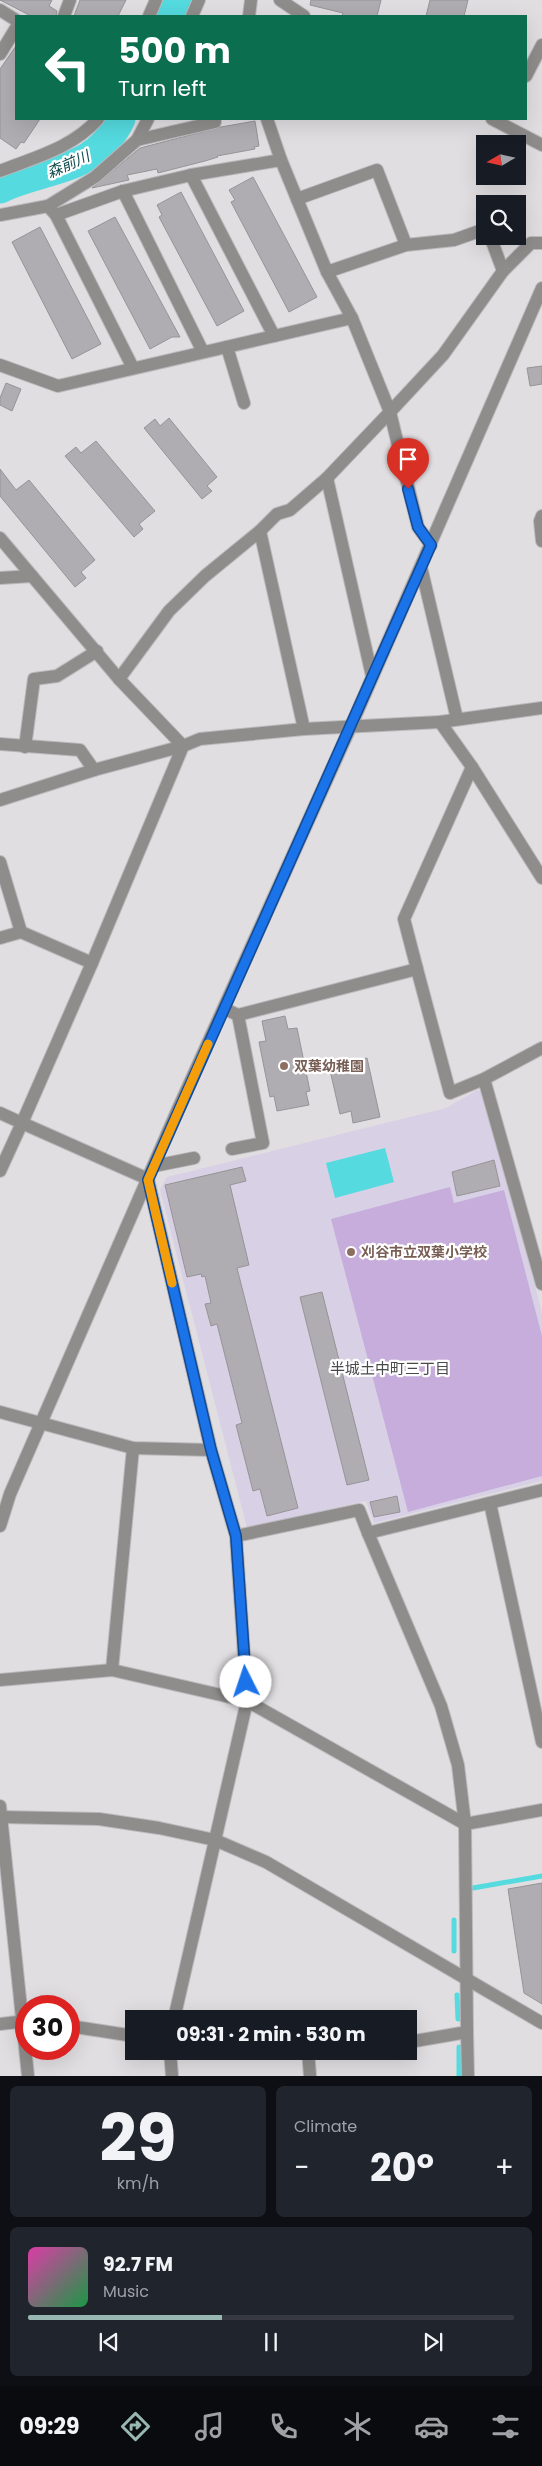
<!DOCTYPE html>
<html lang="en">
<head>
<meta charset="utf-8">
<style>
	body { margin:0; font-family:Poppins,"Noto Sans JP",sans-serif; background:#20242c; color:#f1f3f6; height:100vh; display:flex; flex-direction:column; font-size:19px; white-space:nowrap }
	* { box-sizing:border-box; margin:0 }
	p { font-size:16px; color:#9ea1a6 }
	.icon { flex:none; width:28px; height:28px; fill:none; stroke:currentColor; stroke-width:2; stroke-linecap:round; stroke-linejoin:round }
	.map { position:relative; height:2076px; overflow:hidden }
	.side { display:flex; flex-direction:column; gap:10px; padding:10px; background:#0d0f14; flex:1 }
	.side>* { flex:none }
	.hud { position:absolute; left:15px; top:15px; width:512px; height:105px; border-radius:0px; box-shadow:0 5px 20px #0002; background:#0b6e4f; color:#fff; overflow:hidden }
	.needle { width:32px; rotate:261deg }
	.tools { position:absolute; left:476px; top:135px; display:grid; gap:10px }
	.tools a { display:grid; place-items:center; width:50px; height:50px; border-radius:0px; background:#171b24; box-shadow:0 5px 20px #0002; font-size:25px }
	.speed { position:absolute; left:15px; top:1995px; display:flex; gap:10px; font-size:25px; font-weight:700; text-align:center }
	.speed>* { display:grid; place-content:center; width:65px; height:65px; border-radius:50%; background:#171b24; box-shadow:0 5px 20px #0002; line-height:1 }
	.speed .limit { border:8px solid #d22; background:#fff; color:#111 }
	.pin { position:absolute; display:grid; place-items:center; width:42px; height:42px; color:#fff; margin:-51px -21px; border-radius:50% 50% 50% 0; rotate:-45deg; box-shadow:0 0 5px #0007 }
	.pin .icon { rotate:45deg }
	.me { position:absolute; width:55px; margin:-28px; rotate:356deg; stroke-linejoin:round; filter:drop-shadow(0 0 4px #0008) }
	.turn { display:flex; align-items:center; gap:18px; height:105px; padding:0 20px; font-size:22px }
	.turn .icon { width:65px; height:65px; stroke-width:2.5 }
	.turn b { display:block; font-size:35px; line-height:42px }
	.big { font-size:38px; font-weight:700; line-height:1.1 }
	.side .tile { flex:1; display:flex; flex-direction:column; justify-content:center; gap:8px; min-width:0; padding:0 18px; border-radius:8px; background:#20242c }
	.side .dial { align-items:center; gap:0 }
	.dial b { font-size:65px; line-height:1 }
	.song { display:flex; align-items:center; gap:15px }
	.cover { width:60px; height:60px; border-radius:8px; background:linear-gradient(135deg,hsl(320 70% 55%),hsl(140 70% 35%)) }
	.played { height:5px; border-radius:2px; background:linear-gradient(90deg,#98b7b2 40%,#363941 40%) }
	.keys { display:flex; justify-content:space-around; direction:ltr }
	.heat { display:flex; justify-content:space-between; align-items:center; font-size:28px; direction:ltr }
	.side .tiles { flex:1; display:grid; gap:10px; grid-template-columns:1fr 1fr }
	.tile:last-child { grid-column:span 2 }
	.trip { position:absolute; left:125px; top:2010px; width:292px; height:50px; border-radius:0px; background:#171b24; box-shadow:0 5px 20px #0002; font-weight:700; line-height:50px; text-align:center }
	.tabs { display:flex; height:80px; justify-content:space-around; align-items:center; background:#090b0e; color:#9ea1a6 }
	.tabs .icon { width:35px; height:35px }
	.tabs .selected { color:#98b7b2 }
	.tabs b { font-size:22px; color:#f1f3f6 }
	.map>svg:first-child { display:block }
	.education { fill:#d8d1e6 }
	.green { fill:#c6addc }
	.water { fill:#54dadf }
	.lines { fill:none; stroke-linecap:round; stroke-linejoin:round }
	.stream { stroke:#54dadf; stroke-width:5 }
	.river { stroke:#54dadf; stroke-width:29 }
	.building { fill:#afadb1; stroke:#969497 }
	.minor-casing { stroke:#bbb9bc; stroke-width:14 }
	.minor { stroke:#8e8d8c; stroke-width:12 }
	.route-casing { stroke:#114b97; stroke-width:12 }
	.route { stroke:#1a73e8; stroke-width:9 }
	.slow { stroke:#f59e0b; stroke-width:9 }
	.education-dot { fill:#8d6e63; stroke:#fff; stroke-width:2 }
	.labels { text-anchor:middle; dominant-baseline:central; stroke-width:4.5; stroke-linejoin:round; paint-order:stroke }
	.education-label { font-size:14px; font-weight:bold; fill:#785e54; stroke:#fff; text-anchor:start }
	.water-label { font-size:15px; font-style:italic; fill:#114c4e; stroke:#fff }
	.neighbourhood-label { font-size:15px; fill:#4a494c; stroke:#fff }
</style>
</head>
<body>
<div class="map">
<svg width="542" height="2076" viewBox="0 0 542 2076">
	<rect width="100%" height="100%" fill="#e0dee1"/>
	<path class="education" d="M477 1090 486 1091 542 1313V1481L374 1523 366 1501 247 1528 160 1190 167 1177 446 1108Z"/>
	<path class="green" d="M450 1187 454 1203 504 1190 542 1336V1476L408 1512 331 1219Z"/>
	<path class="water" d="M385 1148 394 1182 335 1198 326 1163Z"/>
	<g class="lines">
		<g class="stream">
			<path d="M473 1888 542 1876"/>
			<path d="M454 1920V1951"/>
			<path d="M457 1995 458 2019"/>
			<path d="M459 2047V2076"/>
		</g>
		<g class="river">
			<path d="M171 16 177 0"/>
			<path d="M0 189C47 167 95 173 121 119"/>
		</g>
	</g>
	<g class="building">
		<path d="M0 0H52L49 6 57 11 56 16H31Z"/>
		<path d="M80 0H126L118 16H74Z"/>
		<path d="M311 0H381L377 16H342L343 13 310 5Z"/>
		<path d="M430 0H468L464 16H426Z"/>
		<path d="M16 46V119H40L24 143 21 142 16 149 0 138V69Z"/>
		<path d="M255 121 259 146 254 147 255 149 217 156 218 157 205 161 158 173 157 169 127 175 129 180 92 188 140 148 221 127Z"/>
		<path d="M253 177 317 297 289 312 231 202 235 200 229 190Z"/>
		<path d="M181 192 244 311 217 326 159 217 162 215 157 205Z"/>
		<path d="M115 217 180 337H172L150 349 88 231Z"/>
		<path d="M40 227 101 344 72 359 12 242Z"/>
		<path d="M542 366V384L530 386 527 368Z"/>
		<path d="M6 383 21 389 12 411 0 405V398Z"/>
		<path d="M169 418 217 477 207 486 212 491 202 499 144 428 155 419 160 426Z"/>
		<path d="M96 441 155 511 139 524 143 529 134 537 65 456 76 447 81 453Z"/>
		<path d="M0 469 16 490 29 480 95 560 81 572 86 578 75 587 0 496Z"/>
		<path d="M285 1016 288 1029 297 1028 310 1091 306 1092 309 1105 277 1111 274 1096 270 1097 259 1042 266 1041 262 1021Z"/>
		<path d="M367 1058 380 1117 353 1123 351 1111 340 1114 329 1066Z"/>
		<path d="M494 1160 500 1186 457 1196 452 1172Z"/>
		<path d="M242 1167 246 1181 230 1185 249 1265 237 1268 298 1508 267 1516 260 1489 253 1491 236 1425 242 1423 217 1324 211 1326 205 1304 211 1303 205 1276 202 1277 201 1274 187 1277 165 1185Z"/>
		<path d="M322 1292 369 1480 347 1485 300 1297Z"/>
		<path d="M397 1496 400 1512 374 1517 370 1502Z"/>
		<path d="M542 1883V2004L524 1993 508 1889Z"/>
	</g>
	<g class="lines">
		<g class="minor-casing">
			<g id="minor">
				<path d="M280 0 304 16"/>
				<path d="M0 10 16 20"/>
				<path d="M64 16 70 0"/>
				<path d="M149 16 156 0"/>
				<path d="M192 16 199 0"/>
				<path d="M249 16 251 0"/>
				<path d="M0 54 16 28"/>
				<path d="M526 76 542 45"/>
				<path d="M267 119 281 160 327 272 352 318 390 412 418 527 431 545"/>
				<path d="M492 119 542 145"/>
				<path d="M137 140 215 122 214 119"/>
				<path d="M0 171C36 157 72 148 98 119"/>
				<path d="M191 175 274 336"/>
				<path d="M123 191 203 352"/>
				<path d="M297 199 377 170 406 245"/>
				<path d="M48 206 56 215 133 368"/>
				<path d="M0 215 48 206 95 177 137 140 148 119"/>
				<path d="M56 215 123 191 191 175 281 160"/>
				<path d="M490 236 503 271"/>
				<path d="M327 272 406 245 454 240 485 229"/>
				<path d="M227 347 244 403"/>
				<path d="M0 365 58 386 352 318"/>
				<path d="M327 478 372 676"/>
				<path d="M542 516 540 521 542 541"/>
				<path d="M260 531 304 729"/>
				<path d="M0 538 119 679 183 746 94 770 0 800"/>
				<path d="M421 567 457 719"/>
				<path d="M0 578 32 576"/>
				<path d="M119 679 169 611 205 576 260 531 277 514 290 510 327 478 390 412 443 355 503 271 531 243H542"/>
				<path d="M542 708 440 722 304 729 200 739 183 746 92 963 22 1123 148 1179 211 1450 236 1536 359 1510 368 1533 542 1490"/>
				<path d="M440 722 472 767"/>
				<path d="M0 744 80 750 94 770"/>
				<path d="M25 747 34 679 57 676 97 651"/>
				<path d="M0 862 21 932"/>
				<path d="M0 938 21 932 92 963"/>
				<path d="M417 969 404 919 472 767 542 878"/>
				<path d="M225 1009 238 1015 417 969 450 1093 484 1079 542 1048"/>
				<path d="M484 1079 542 1284"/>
				<path d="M0 1113 22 1123 0 1171"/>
				<path d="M232 1149 263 1143 238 1015"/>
				<path d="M154 1166 194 1158"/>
				<path d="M0 1412 133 1448 211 1450"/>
				<path d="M490 1503 542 1742"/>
				<path d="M0 1526 10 1494 178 1109 351 726 542 288"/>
				<path d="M368 1533 441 1706 458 1765 465 1824 467 2032 409 2042"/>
				<path d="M112 1670 133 1448"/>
				<path d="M0 1680 112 1670 247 1701 465 1824 542 1810"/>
				<path d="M0 1806 28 2076"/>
				<path d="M0 1817 99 1819 159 1828 215 1840 266 1862 542 2023"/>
				<path d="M174 2019 247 1701 236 1536"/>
				<path d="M0 2024 26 2021"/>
				<path d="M69 2026 134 2036"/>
				<path d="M467 2032 468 2076"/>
				<path d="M170 2051 172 2076"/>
				<path d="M308 2051 310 2076"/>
			</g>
		</g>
		<use href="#minor" class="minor"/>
	</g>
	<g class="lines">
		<g class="route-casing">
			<path id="route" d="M246 1682 236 1536 211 1450 148 1180 431 545 418 527 408 489"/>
		</g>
		<use href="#route" class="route"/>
		<path class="slow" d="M172 1283 148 1180 208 1044"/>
	</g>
	<g class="education-dot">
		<circle cx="284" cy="1066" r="5"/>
		<circle cx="351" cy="1252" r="5"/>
	</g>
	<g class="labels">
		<g class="education-label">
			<text x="294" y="1066">双葉幼稚園</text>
			<text x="361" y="1252">刈谷市立双葉小学校</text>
		</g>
		<g class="water-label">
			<text transform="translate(68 164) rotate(-24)">森前川</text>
		</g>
		<g class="neighbourhood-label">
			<text x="390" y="1368">半城土中町三丁目</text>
		</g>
	</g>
</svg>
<div class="tools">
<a><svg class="needle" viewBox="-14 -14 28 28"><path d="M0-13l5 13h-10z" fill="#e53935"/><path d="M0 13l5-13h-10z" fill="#9ea1a6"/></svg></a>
<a><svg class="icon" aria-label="search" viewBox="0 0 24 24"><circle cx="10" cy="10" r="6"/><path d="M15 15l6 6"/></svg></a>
</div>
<div class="speed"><div class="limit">30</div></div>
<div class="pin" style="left:408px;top:489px;background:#d93025"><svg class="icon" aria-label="arrive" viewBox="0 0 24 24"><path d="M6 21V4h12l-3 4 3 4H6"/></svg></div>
<svg class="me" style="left:246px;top:1682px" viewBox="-20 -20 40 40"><circle r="19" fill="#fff"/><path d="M0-13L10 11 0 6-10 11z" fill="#1a73e8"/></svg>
<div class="trip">09:31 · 2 min · 530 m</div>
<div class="hud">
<div class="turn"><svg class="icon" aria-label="left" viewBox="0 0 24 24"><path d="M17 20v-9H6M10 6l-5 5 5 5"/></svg><div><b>500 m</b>Turn left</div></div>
</div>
</div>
<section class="side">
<div class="tiles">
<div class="tile dial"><b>29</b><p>km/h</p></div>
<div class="tile"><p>Climate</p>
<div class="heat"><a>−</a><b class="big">20°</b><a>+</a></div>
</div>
<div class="tile">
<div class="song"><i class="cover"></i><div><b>92.7 FM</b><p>Music</p></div></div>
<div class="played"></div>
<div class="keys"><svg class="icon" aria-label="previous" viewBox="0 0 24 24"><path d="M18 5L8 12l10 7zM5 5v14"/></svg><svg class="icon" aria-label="pause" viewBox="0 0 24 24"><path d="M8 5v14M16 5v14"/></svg><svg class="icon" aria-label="next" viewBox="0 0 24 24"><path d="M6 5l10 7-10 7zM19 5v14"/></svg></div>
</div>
</div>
</section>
<nav class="tabs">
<b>09:29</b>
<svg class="icon selected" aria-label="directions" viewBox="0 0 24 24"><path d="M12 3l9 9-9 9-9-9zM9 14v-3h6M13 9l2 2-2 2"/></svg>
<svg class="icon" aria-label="music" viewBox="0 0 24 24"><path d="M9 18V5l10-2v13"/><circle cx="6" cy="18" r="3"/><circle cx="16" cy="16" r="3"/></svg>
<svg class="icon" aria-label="phone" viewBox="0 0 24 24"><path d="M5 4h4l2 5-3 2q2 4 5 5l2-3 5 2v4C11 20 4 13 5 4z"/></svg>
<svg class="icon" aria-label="climate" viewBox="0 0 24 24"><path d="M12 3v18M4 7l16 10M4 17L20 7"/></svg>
<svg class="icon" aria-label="car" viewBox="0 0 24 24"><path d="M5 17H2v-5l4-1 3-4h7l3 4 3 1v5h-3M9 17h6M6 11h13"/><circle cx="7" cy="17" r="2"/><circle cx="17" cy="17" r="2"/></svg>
<svg class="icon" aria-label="filters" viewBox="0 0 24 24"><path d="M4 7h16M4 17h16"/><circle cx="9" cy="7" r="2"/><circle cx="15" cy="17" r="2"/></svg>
</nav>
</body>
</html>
